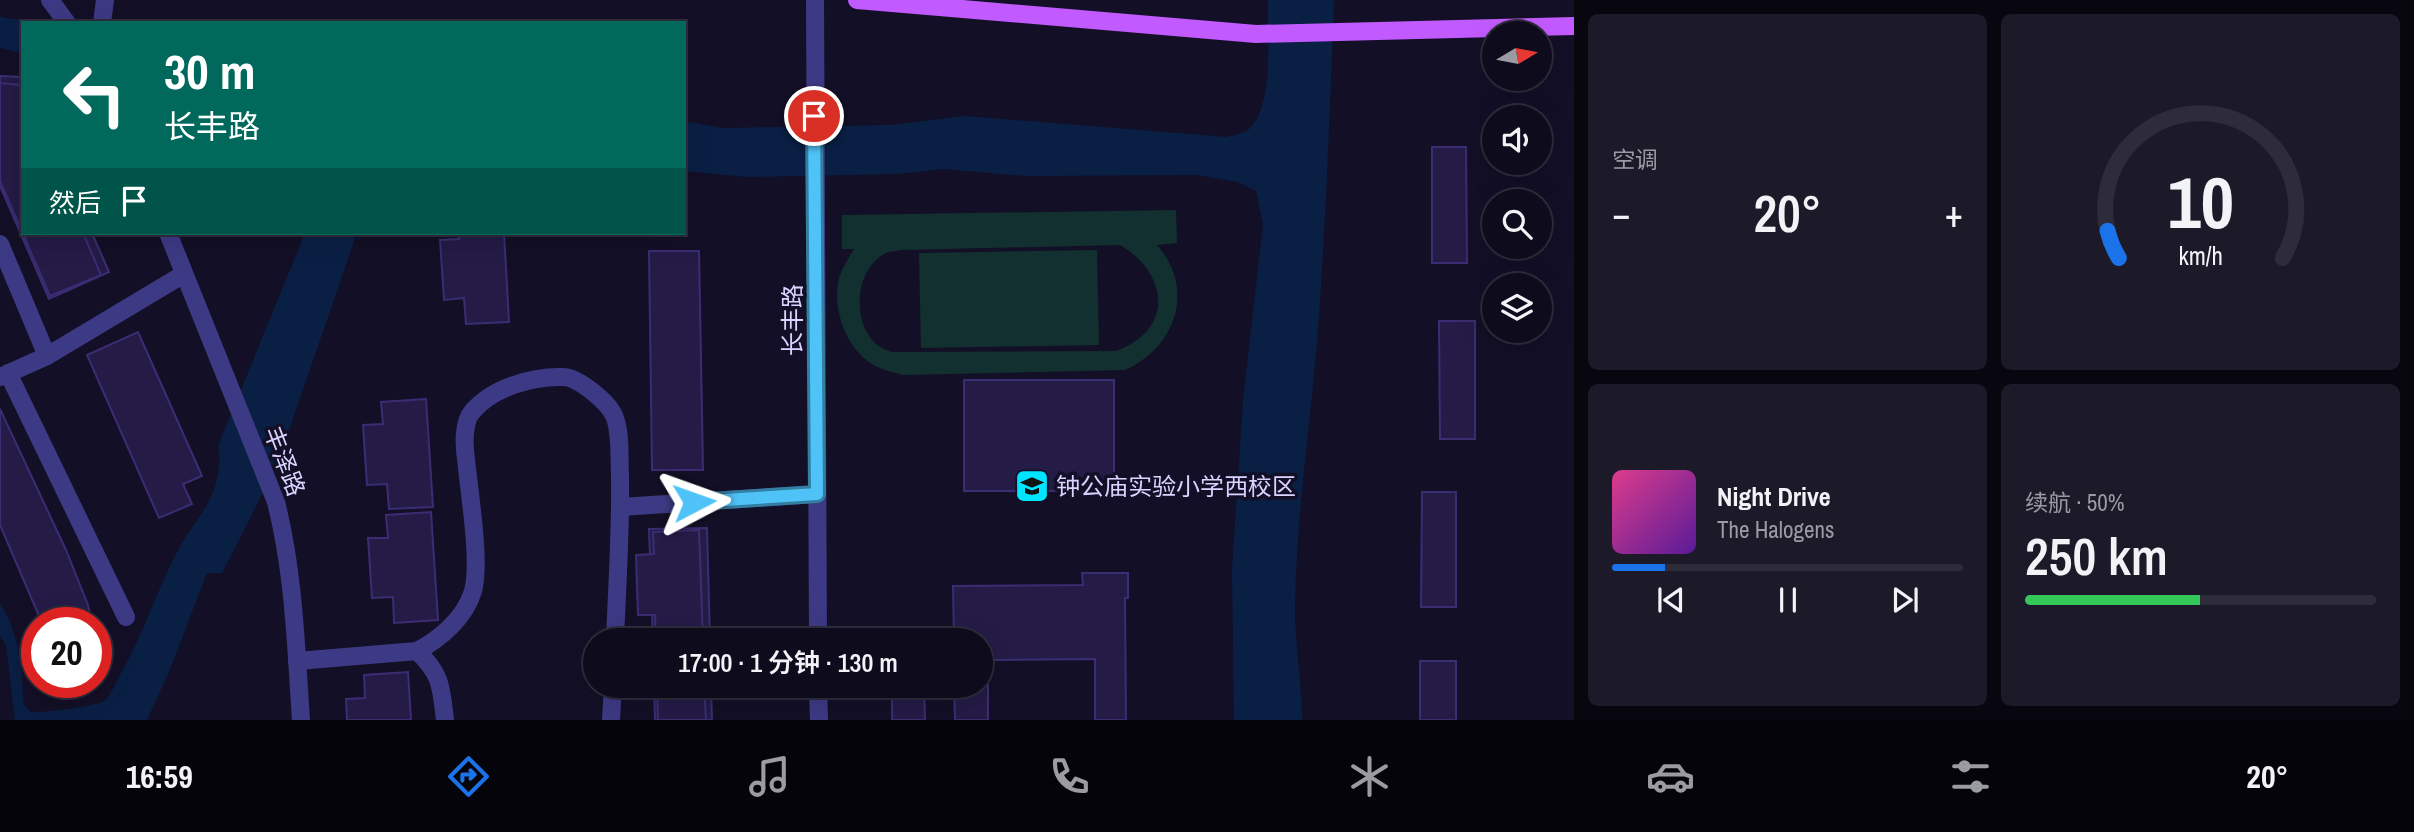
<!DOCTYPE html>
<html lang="zh">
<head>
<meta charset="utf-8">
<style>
	body { margin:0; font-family:"Archivo Narrow","Noto Sans SC",sans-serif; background:#1c1929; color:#f1f3f6; height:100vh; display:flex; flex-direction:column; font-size:26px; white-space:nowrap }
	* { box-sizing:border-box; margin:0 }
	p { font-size:23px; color:#9b9ba3 }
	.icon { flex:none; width:38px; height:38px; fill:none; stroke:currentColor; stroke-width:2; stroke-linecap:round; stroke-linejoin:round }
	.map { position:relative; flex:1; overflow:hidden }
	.sheet { display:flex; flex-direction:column; gap:14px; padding:14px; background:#08060f; width:840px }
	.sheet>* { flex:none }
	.guide { position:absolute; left:21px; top:21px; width:665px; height:214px; border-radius:0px; box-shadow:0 7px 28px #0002,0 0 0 2px #2e2b3b; background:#00695c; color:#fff; overflow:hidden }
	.needle { width:46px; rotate:80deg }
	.controls { position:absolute; left:1482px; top:21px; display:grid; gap:14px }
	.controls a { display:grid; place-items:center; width:70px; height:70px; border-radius:50%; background:#0e0b1c; box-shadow:0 7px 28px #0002,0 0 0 2px #2e2b3b; font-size:35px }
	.speed { position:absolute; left:21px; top:607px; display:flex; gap:14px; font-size:35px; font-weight:700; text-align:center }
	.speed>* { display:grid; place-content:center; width:91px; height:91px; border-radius:50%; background:#0e0b1c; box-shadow:0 7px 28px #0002,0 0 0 2px #2e2b3b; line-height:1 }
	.speed .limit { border:10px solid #d22; background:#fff; color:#111 }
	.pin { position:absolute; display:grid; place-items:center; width:60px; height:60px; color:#fff; margin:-30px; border:4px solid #fff; border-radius:50%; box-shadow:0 2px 7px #0007 }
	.me { position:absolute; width:77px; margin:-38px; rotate:86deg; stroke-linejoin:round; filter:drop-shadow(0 0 5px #0008) }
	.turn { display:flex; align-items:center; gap:24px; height:147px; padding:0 28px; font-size:32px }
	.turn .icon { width:91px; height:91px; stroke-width:2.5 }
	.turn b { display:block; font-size:49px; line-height:60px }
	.then { display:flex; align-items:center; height:66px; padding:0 28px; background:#0003; gap:14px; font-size:26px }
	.big { font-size:52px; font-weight:600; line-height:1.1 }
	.sheet .widget { flex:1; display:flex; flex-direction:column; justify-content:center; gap:10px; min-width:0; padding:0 24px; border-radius:10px; background:#1c1929 }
	.sheet .dial { align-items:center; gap:0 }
	.dial svg { height:182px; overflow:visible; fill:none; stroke:#2e2b3b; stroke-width:7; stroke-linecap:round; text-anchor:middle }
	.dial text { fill:#f1f3f6; stroke:none }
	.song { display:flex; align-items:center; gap:21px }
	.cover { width:84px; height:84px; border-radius:10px; background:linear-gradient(135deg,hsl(330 70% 55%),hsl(270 70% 35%)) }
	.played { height:7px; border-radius:4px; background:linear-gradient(90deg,#1a73e8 15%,#2e2b3b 15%) }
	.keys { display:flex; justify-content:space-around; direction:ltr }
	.heat { display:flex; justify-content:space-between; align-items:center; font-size:38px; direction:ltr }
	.charge { height:10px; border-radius:5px; background:linear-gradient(90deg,#34c759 50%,#2e2b3b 0) }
	.sheet .tiles { flex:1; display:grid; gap:14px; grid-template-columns:repeat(2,1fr) }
	.trip { position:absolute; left:583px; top:628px; width:410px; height:70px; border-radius:35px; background:#0e0b1c; box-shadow:0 7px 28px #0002,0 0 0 2px #2e2b3b; font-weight:600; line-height:70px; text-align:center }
	.tabs { display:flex; height:112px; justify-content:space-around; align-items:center; background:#06040b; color:#9b9ba3 }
	.tabs .icon { width:49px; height:49px }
	.tabs .on { color:#1a73e8 }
	.tabs b { font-size:32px; color:#f1f3f6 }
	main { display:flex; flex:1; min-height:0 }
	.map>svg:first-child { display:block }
	.green { fill:#12302f; fill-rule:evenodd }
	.water { fill:#0a1f44 }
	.building { fill:#241b47; stroke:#3b2d73; stroke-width:2 }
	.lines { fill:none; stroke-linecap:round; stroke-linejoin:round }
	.minor { stroke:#3d3a85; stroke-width:18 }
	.major { stroke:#c25bff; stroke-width:18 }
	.route-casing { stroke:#337fa1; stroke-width:18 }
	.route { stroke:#4fc3f7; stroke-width:12 }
	.labels { text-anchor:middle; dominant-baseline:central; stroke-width:7; stroke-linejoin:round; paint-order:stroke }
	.street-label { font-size:24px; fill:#d9d4ff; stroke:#130f26 }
	.poi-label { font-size:24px; fill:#d9d4ff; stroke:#130f26; text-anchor:start }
</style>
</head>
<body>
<main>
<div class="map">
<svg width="1574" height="720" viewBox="0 0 1574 720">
	<rect width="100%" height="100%" fill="#130f26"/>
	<g class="green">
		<path d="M1176 210 1177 243 1157 245C1196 289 1176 347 1125 370L903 375C893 372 881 370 872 364 845 347 832 308 839 278 842 268 849 258 854 249H842V215ZM1120 245C1169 274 1174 330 1116 351L891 352C884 349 877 346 872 340 852 316 856 268 886 253 891 251 897 251 902 250Z"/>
		<path d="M1097 250 1099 345 921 348 919 253Z"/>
	</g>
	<g class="water">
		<path d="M1268 0H1334C1330 110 1326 219 1318 329 1311 422 1296 515 1295 609 1295 646 1302 683 1302 720H1234L1232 569 1243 401 1263 224 1256 191 1238 182 1198 175 1025 176 944 169 896 174 747 177 684 171V121L723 128 891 125 965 116 1227 137C1233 135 1243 134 1248 130 1275 107 1267 33 1268 0Z"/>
		<path d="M0 17 44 23H23V53L0 48Z"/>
		<path d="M305 233H357L277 465 222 573H207L169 672 147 720H15L6 646 0 635V604C21 635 21 669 24 705L31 712C41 713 98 706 104 701 112 694 118 678 123 669 146 629 159 583 182 543 194 523 210 506 216 483 219 472 221 457 218 446Z"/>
	</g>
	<g class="building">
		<path d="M0 76 23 77V233H92L109 272 49 299 0 186Z"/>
		<path d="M0 83 20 85 23 91V233H83L101 275 50 296 0 181Z"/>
		<path d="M1432 147H1466L1467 263H1432Z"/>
		<path d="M459 233H504L509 322 466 324 464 298 444 300 440 240 459 239Z"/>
		<path d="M649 251H699L703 470H652Z"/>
		<path d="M1439 321H1475V439H1440Z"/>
		<path d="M138 332 202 476 183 484 192 504 159 518 87 355Z"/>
		<rect x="964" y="380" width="150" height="111"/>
		<path d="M426 399 433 507 389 509 387 484 367 485 363 425 383 424 381 402Z"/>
		<path d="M0 409 66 550 88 605 92 623H42L0 525Z"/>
		<path d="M1422 492H1456V607H1421Z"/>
		<path d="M431 512 438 620 394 623 393 597 372 598 368 538H388L386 515Z"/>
		<path d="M707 528 710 640H653L649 529Z"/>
		<path d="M699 530 703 640H656L655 615H638L636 555 654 554 653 532Z"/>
		<path d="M1082 573H1128V598H1125L1126 720H1095V659L988 660V720H955L954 686H980V640H954L953 586 1083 585Z"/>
		<rect x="1420" y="661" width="36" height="59"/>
		<path d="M408 672 411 720H347L346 699 365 698 364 675Z"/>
		<path d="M654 686H711L712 720H655Z"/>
		<path d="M657 686H704L706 720H658Z"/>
		<path d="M892 686H924L925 720H892Z"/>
	</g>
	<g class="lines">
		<g class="minor">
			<path d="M50 0 67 23"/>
			<path d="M815 0 818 640"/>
			<path d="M102 23 105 0"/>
			<path d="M168 233 276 502C294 573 296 647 301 720"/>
			<path d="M0 244 47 356"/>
			<path d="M8 373 126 617"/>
			<path d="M0 377 47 356 184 274"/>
			<path d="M621 507 817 494"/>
			<path d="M417 651C440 639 465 618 473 591 481 562 469 491 466 459 464 446 463 422 472 412 492 388 532 376 563 377 578 377 610 403 615 418 621 435 619 458 620 476 621 531 617 586 615 640"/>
			<path d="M297 661 417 651C442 675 441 687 445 720"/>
			<path d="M818 686 819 720"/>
			<path d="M611 720 613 686"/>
		</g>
		<path class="major" d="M857 0 1256 34 1574 26"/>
	</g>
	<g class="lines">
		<g class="route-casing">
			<path id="route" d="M694 502 817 494 814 116"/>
		</g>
		<use href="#route" class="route"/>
	</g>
	<defs>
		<g id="school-square" transform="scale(1.75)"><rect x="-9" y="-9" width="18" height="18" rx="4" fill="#00e5ff" stroke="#130f26"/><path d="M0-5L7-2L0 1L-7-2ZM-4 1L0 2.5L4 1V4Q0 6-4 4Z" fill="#111"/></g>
	</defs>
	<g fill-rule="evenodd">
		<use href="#school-square" x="1032" y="486"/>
	</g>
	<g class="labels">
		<g class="street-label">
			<text transform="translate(792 320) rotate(-90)">长丰路</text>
			<text transform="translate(285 461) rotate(69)">丰泽路</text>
		</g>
		<g class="poi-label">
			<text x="1056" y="486">钟公庙实验小学西校区</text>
		</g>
	</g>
</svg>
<div class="controls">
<a><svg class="needle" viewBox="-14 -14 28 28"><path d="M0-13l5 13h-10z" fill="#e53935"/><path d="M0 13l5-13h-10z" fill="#9b9ba3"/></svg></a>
<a><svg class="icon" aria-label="sound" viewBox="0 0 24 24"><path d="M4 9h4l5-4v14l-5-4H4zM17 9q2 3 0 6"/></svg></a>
<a><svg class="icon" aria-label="search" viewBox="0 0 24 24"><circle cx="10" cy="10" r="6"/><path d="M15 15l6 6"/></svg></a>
<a><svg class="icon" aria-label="layers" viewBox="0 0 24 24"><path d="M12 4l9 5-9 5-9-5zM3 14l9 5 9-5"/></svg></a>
</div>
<div class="speed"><div class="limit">20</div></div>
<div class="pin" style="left:814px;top:116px;background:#d93025"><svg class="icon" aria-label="arrive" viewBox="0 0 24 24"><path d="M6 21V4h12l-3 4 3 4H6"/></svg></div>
<svg class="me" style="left:694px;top:502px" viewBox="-20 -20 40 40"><path d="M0-17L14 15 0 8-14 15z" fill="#4fc3f7" stroke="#fff" stroke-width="4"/></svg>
<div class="trip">17:00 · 1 分钟 · 130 m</div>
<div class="guide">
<div class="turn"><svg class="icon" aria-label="left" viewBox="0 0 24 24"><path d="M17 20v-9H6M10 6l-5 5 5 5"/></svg><div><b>30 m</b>长丰路</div></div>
<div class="then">然后<svg class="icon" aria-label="arrive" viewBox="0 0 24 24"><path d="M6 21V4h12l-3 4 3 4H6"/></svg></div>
</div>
</div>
<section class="sheet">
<div class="tiles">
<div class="widget"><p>空调</p>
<div class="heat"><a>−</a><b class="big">20°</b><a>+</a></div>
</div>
<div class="widget dial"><svg viewBox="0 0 100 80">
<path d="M14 69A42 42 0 1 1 86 69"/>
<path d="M14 69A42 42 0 0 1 9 57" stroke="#1a73e8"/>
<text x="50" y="56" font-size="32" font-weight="700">10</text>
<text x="50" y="72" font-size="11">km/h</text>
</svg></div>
<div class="widget">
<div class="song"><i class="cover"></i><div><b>Night Drive</b><p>The Halogens</p></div></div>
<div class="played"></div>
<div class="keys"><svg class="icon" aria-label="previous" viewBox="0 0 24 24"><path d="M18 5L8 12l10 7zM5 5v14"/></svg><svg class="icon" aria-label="pause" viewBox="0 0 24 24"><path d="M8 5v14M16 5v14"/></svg><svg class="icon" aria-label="next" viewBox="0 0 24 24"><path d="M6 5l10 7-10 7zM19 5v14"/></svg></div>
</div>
<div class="widget"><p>续航 · 50%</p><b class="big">250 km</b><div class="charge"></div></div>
</div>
</section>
</main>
<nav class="tabs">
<b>16:59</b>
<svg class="icon on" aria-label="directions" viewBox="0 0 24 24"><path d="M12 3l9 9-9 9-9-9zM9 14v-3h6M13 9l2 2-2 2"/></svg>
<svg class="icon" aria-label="music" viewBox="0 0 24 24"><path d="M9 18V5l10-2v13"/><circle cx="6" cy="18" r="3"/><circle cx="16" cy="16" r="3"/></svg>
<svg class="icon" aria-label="phone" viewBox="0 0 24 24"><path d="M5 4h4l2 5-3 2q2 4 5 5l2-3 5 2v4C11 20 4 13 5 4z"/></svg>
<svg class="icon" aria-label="climate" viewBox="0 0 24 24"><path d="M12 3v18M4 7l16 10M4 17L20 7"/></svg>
<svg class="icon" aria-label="car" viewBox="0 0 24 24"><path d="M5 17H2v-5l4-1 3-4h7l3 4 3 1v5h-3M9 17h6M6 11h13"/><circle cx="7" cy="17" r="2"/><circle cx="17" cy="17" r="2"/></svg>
<svg class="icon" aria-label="filters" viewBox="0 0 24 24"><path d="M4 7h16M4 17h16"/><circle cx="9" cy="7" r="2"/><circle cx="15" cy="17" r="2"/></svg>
<b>20°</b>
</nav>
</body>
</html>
